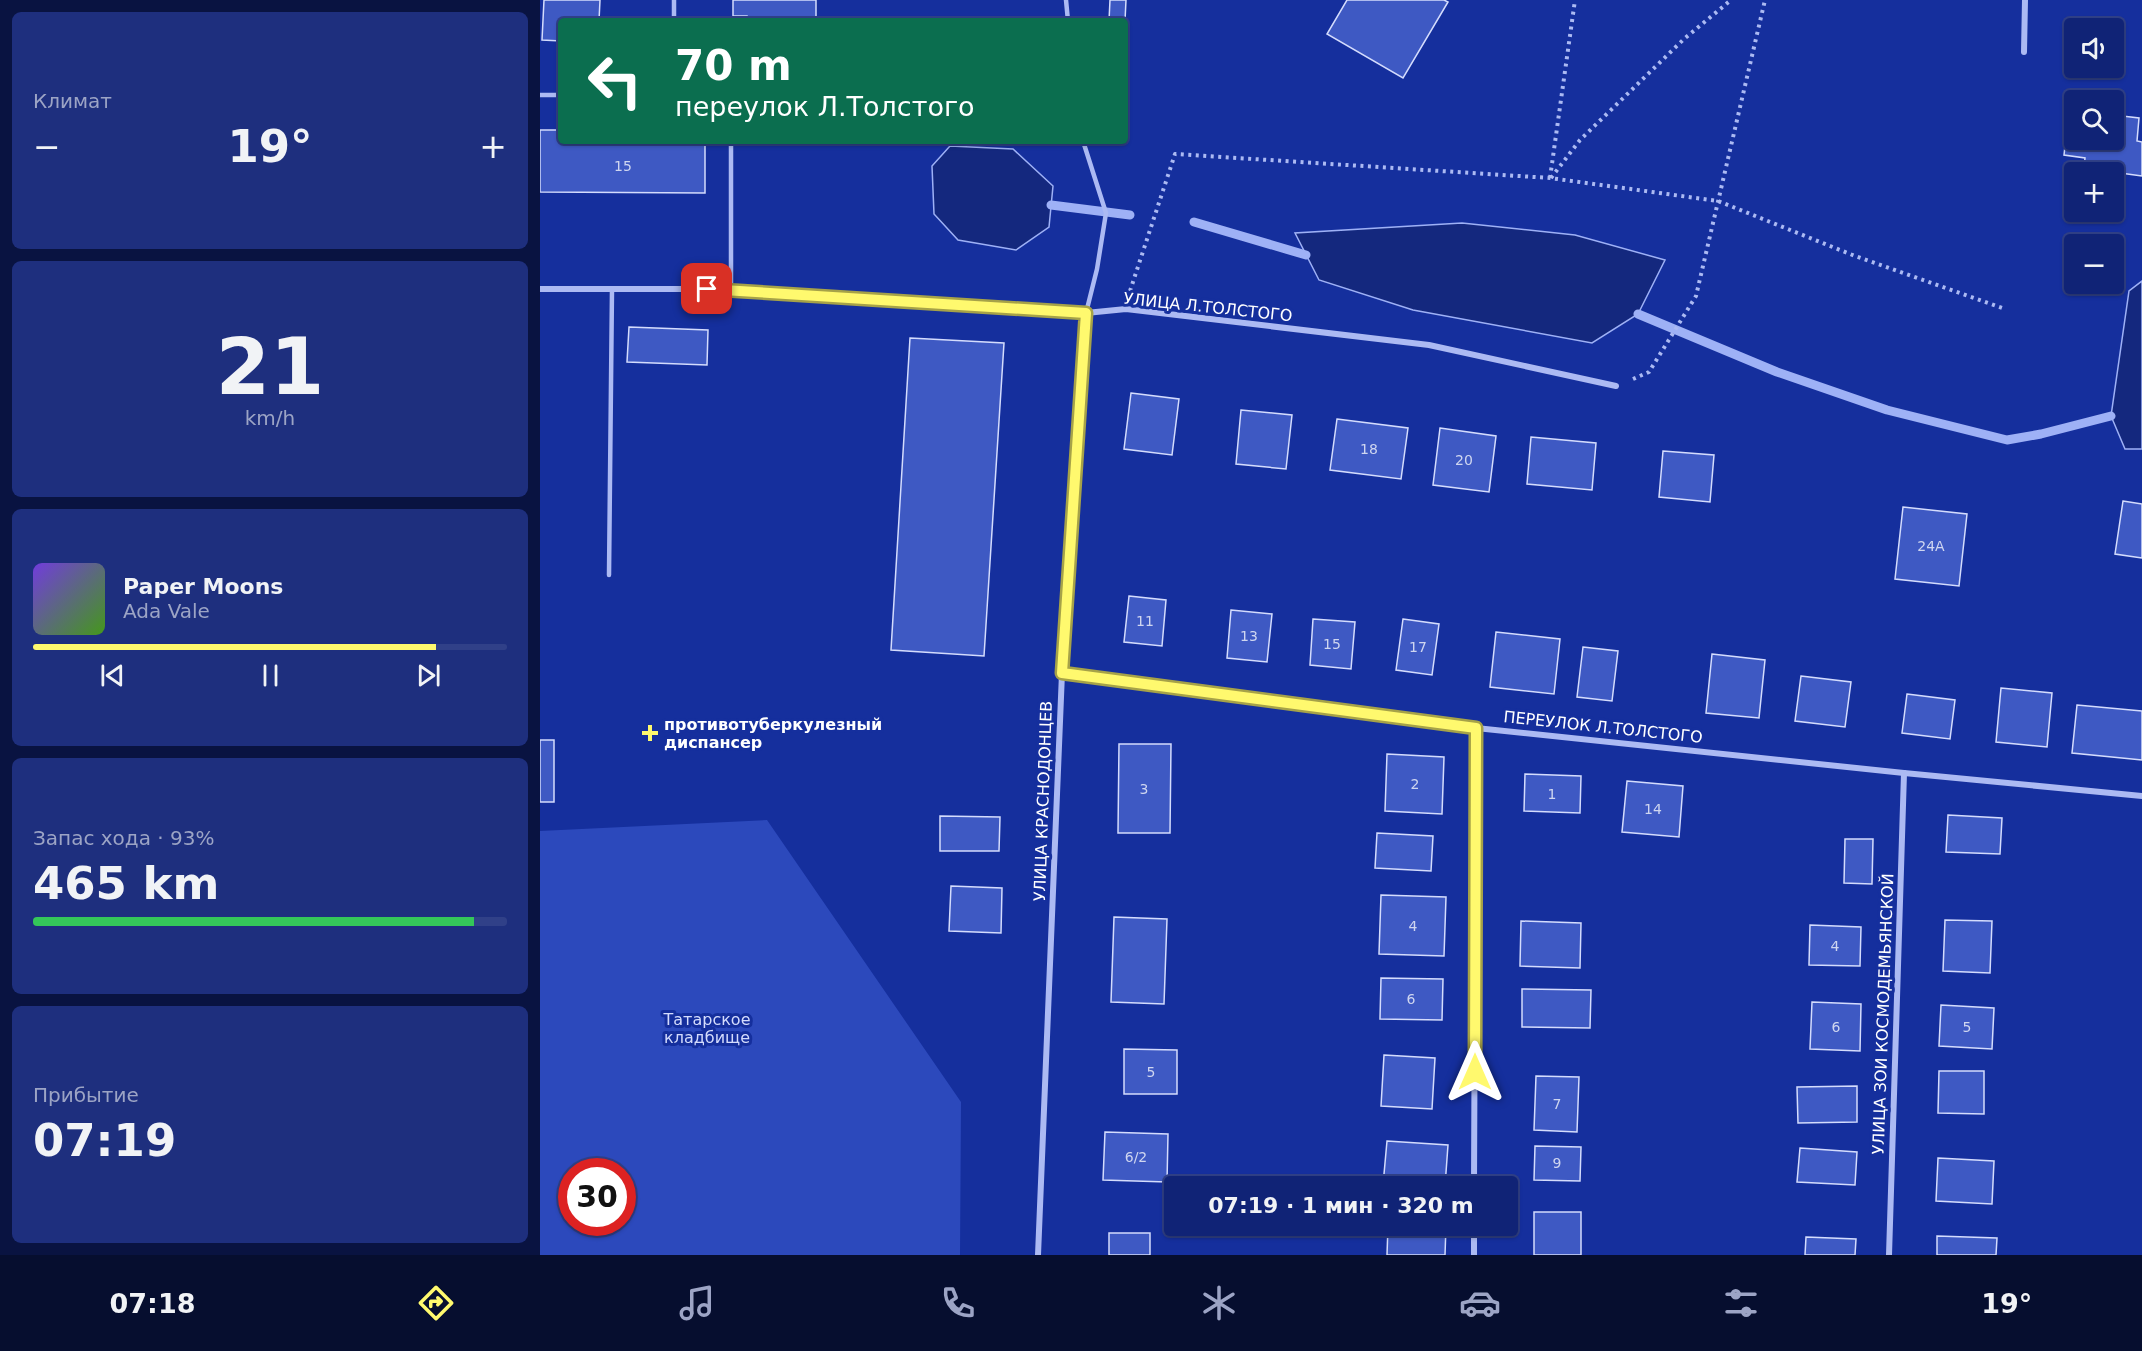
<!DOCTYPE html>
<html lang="ru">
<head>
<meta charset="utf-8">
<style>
	body { margin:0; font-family:"DejaVu Sans",sans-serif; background:#1e2f7e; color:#f1f3f6; height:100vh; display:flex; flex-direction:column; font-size:22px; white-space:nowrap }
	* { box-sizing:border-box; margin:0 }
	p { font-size:20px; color:#9ca4c5 }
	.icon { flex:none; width:33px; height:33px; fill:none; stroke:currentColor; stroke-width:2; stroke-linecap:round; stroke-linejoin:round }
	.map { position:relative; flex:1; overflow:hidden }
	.side { display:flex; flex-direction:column; gap:12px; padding:12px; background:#091341; width:540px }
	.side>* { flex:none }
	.banner { position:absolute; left:18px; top:18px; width:570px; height:126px; border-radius:6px; box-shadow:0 2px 4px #0004,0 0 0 2px #304088; background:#0b6e4f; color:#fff; overflow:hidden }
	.tools { position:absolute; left:1524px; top:18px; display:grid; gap:12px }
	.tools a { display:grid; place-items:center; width:60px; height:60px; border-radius:6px; background:#102376; box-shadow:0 2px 4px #0004,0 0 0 2px #304088; font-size:30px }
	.speed { position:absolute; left:18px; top:1158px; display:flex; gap:12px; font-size:30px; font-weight:700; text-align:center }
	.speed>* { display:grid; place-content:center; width:78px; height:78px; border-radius:50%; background:#102376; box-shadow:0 2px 4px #0004,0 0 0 2px #304088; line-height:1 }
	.speed .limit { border:9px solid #d22; background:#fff; color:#111 }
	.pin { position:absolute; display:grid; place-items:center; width:51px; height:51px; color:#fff; margin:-26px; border-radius:12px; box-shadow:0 3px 9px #0006 }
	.me { position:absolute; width:66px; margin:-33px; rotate:0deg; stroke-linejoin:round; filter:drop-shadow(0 0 4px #0008) }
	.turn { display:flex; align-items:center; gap:21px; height:126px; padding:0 18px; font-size:27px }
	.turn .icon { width:78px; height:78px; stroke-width:2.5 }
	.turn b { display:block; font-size:42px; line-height:51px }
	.big { font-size:45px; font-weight:700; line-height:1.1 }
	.side .widget { flex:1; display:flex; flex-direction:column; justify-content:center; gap:9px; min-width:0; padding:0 21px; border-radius:9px; background:#1e2f7e }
	.side .dial { align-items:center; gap:0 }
	.dial b { font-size:78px; line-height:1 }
	.song { display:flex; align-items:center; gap:18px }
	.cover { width:72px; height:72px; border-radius:9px; background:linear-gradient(135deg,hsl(260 70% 55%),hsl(100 70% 35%)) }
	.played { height:6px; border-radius:3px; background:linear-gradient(90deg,#fff96e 85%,#304088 85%) }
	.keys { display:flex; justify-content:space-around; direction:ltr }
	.heat { display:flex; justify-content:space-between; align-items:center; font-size:33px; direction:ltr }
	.charge { height:9px; border-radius:4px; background:linear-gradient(90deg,#34c759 93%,#304088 0) }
	.trip { position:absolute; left:624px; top:1176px; width:354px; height:60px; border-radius:6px; background:#102376; box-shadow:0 2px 4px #0004,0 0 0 2px #304088; font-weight:700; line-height:60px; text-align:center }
	.tab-bar { display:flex; height:96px; justify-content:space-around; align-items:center; background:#060e2f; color:#9ca4c5 }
	.tab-bar .icon { width:42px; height:42px }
	.tab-bar .active { color:#fff96e }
	.tab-bar b { font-size:27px; color:#f1f3f6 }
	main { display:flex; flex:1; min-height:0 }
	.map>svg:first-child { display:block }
	.green { fill:#2c49bc; fill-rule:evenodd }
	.water { fill:#14287e; stroke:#9eb1f6; stroke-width:1.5 }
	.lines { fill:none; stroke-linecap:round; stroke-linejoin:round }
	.stream { stroke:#9eb1f6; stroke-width:9 }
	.building { fill:#3e59c3; stroke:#d4dcfd; stroke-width:1.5 }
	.path { stroke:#acbaf3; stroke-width:4; stroke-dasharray:3 4.5; stroke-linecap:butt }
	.service { stroke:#acbaf3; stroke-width:4.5 }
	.minor { stroke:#acbaf3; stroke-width:6 }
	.route-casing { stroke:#a6a248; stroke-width:15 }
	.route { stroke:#fff96e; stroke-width:10 }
	.poi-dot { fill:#fff96e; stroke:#152f9d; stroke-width:2 }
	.labels { text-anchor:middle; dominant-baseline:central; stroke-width:6; stroke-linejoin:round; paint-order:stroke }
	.number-label { font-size:14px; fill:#cfd6f0 }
	.street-label { font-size:16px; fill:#fff; stroke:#152f9d }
	.poi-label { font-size:16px; font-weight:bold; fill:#fff; stroke:#152f9d; text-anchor:start }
	.park-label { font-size:16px; fill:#d4dcfd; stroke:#152f9d }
</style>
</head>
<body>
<main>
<section class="side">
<div class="widget"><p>Климат</p>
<div class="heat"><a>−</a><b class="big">19°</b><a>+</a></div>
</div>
<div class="widget dial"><b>21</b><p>km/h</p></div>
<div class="widget">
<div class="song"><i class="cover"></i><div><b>Paper Moons</b><p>Ada Vale</p></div></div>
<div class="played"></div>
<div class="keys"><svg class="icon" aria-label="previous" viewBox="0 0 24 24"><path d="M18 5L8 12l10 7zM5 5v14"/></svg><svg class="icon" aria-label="pause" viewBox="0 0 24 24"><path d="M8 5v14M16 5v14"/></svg><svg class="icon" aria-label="next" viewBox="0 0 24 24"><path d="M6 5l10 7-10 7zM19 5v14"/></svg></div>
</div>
<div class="widget"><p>Запас хода · 93%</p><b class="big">465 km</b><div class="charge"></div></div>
<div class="widget"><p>Прибытие</p><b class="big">07:19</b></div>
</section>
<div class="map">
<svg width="1602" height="1255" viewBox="0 0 1602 1255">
	<rect width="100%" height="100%" fill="#152f9d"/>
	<path class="green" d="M227 820 421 1102 420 1255H0V831ZM32 1172H82V1222H32Z"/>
	<g class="water">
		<path d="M410 146 473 149 513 186 509 227 476 250 418 240 394 214 392 166Z"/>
		<path d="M922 223 1035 235 1125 260 1098 314 1052 343 873 310 779 280 755 233Z"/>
		<path d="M1602 281V449H1585L1571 416 1589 291Z"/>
	</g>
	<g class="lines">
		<g class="stream">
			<path d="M511 205 590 215"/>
			<path d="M654 222 766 255"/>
			<path d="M1098 314 1237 372 1347 410 1467 440 1501 434 1571 416"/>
		</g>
	</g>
	<g class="building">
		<path d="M4 0H60L59 21H21V41L2 40Z"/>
		<path d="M193 0H276V21H207V16H193Z"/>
		<path d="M570 0H586L585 21H569Z"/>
		<path d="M807 0H904L908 2 863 78 787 34Z"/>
		<path d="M1529 109H1534V140H1574V115L1599 118 1597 141 1602 142V176L1544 168 1545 158 1524 155Z"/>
		<path d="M0 130H21V141H165V193L0 192Z"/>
		<path d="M89 327 168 330 167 365 87 362Z"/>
		<path d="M370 338 464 343 444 656 351 650Z"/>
		<path d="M591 393 639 399 632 455 584 449Z"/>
		<path d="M701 410 752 415 746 469 696 464Z"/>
		<path d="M797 419 868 428 861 479 790 470Z"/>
		<path d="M900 428 956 436 949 492 893 485Z"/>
		<path d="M991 437 1056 443 1052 490 987 484Z"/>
		<path d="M1123 451 1174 455 1170 502 1119 497Z"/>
		<path d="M1583 501 1602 504V558L1575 554Z"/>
		<path d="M1363 507 1427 514 1419 586 1355 579Z"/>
		<path d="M589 596 626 600 622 646 584 642Z"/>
		<path d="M691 610 732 614 727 662 687 658Z"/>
		<path d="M773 619 815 622 811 669 770 665Z"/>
		<path d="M863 619 899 624 892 675 856 670Z"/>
		<path d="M956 632 1020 639 1014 694 950 687Z"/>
		<path d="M1043 647 1078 651 1072 701 1037 697Z"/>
		<path d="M1172 654 1225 660 1219 718 1166 713Z"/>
		<path d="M1261 676 1311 682 1305 727 1255 721Z"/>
		<path d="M1461 688 1512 693 1507 747 1456 742Z"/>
		<path d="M1367 694 1415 700 1410 739 1362 733Z"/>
		<path d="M1537 705 1602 711V760L1532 753Z"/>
		<rect x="0" y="740" width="14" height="62"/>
		<path d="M579 744H631L630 833H578Z"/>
		<path d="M847 754 904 757 902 814 845 811Z"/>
		<path d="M985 774 1041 776 1040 813 984 811Z"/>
		<path d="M1087 781 1143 786 1139 837 1082 832Z"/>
		<path d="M1408 815 1462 818 1460 854 1406 852Z"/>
		<path d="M400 816 460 817 459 851H400Z"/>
		<path d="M837 833 893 836 891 871 835 868Z"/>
		<path d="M1305 839H1333L1332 884 1304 883Z"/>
		<path d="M411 886 462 888 461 933 409 931Z"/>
		<path d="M841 895 906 897 904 956 839 954Z"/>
		<path d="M574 917 627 919 624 1004 571 1002Z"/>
		<path d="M1405 920 1452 921 1450 973 1403 971Z"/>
		<path d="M981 921 1041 923 1040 968 980 966Z"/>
		<path d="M1270 925 1321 927 1320 966 1269 965Z"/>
		<path d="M841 978 903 979 902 1020 840 1019Z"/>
		<path d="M982 989 1051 990 1050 1028 982 1027Z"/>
		<path d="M1272 1002 1321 1004 1320 1051 1270 1049Z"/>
		<path d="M1401 1005 1454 1008 1452 1049 1399 1046Z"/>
		<path d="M584 1049 637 1050V1094H584Z"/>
		<path d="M844 1055 895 1058 892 1109 841 1106Z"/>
		<path d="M1399 1071H1444V1114L1398 1113Z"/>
		<path d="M996 1076 1039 1077 1037 1132 994 1130Z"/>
		<path d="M1317 1086V1122L1258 1123 1257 1087Z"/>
		<path d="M565 1132 628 1134 627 1182 563 1180Z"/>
		<path d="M847 1141 908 1145 905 1186 843 1185Z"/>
		<path d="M995 1146 1041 1147 1040 1181 994 1180Z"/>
		<path d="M1260 1148 1317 1152 1315 1185 1257 1182Z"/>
		<path d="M1398 1158 1454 1161 1452 1204 1396 1201Z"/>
		<rect x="994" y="1212" width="47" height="43"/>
		<path d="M848 1226H906L905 1255H847Z"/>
		<rect x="569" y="1233" width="41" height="22"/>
		<path d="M1397 1236 1457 1238 1456 1255H1397Z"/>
		<path d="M1266 1237 1316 1239 1315 1255H1265Z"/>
	</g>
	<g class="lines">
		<g class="path">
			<path d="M1010 178 1035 0"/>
			<path d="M1011 178 1040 140 1144 39 1191 0"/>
			<path d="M590 291 635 154 1010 178 1178 201 1315 256 1462 308"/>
			<path d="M1093 379 1109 372 1156 296 1225 0"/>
		</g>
		<g class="service">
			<path d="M526 0 528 21"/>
			<path d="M134 21V0"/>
			<path d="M0 95H21"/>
			<path d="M191 141V289"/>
			<path d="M543 141 566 213 557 269 546 313"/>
			<path d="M69 575 72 289"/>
		</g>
		<g class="minor">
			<path d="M1484 52 1485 0"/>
			<path d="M0 289H191L546 313 586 309 889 345 1076 386"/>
			<path d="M522 673 936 728 1364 773 1602 796"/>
			<path d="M934 1186 936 728"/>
			<path d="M498 1255 522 673 546 313"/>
			<path d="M934 1255V1226"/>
			<path d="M1349 1255 1364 773"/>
		</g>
	</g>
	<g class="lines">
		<g class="route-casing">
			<path id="route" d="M167 289 546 313 522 673 936 728 935 1072"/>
		</g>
		<use href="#route" class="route"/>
	</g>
	<path class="poi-dot" d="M107 724h6v6h6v6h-6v6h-6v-6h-6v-6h6z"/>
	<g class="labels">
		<g class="number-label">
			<text x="83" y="166">15</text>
			<text x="829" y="449">18</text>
			<text x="924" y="460">20</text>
			<text x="1391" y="546">24А</text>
			<text x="605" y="621">11</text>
			<text x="709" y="636">13</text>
			<text x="792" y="644">15</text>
			<text x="878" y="647">17</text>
			<text x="875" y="784">2</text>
			<text x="604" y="789">3</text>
			<text x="1012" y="794">1</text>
			<text x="1113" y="809">14</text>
			<text x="873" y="926">4</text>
			<text x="1295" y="946">4</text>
			<text x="871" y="999">6</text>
			<text x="1296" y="1027">6</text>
			<text x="1427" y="1027">5</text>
			<text x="611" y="1072">5</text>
			<text x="1017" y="1104">7</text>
			<text x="596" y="1157">6/2</text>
			<text x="1017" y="1163">9</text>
		</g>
		<g class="street-label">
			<text transform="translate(668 307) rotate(6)">УЛИЦА Л.ТОЛСТОГО</text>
			<text transform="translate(1063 727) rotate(6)">ПЕРЕУЛОК Л.ТОЛСТОГО</text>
			<text transform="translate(503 801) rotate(-88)">УЛИЦА КРАСНОДОНЦЕВ</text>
			<text transform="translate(1343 1014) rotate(-88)">УЛИЦА ЗОИ КОСМОДЕМЬЯНСКОЙ</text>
		</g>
		<g class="poi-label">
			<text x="124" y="724">противотуберкулезный<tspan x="124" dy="18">диспансер</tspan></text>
		</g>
		<g class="park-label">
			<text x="167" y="1019">Татарское<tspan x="167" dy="18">кладбище</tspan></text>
		</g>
	</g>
</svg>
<div class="tools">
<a><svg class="icon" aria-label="sound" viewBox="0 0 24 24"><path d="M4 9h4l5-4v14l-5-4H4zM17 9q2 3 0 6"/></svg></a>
<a><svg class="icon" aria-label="search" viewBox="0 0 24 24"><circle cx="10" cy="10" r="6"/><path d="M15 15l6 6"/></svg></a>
<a>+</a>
<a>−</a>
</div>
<div class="speed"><div class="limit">30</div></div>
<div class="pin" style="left:167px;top:289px;background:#d93025"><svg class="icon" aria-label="arrive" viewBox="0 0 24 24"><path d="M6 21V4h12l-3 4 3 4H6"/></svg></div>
<svg class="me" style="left:935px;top:1072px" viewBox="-20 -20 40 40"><path d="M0-17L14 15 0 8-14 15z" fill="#fff96e" stroke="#fff" stroke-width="4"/></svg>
<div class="trip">07:19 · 1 мин · 320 m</div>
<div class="banner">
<div class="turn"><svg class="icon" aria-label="left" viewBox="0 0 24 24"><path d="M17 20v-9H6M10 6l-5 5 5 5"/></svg><div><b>70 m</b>переулок Л.Толстого</div></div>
</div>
</div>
</main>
<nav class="tab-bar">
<b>07:18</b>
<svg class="icon active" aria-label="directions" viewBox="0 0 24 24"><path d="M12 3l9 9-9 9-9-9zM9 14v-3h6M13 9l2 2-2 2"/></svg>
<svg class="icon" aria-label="music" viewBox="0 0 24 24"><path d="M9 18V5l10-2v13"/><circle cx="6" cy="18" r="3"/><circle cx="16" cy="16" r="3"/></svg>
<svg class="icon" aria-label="phone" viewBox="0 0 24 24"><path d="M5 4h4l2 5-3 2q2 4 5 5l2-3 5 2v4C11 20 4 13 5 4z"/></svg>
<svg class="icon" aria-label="climate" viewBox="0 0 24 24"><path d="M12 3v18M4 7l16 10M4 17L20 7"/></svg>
<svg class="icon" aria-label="car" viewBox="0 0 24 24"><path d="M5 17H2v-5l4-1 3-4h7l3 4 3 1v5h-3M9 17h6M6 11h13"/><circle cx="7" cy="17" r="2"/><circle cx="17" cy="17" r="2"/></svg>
<svg class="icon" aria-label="filters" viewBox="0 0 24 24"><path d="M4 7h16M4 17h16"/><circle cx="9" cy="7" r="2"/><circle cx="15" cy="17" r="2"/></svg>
<b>19°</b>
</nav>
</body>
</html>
